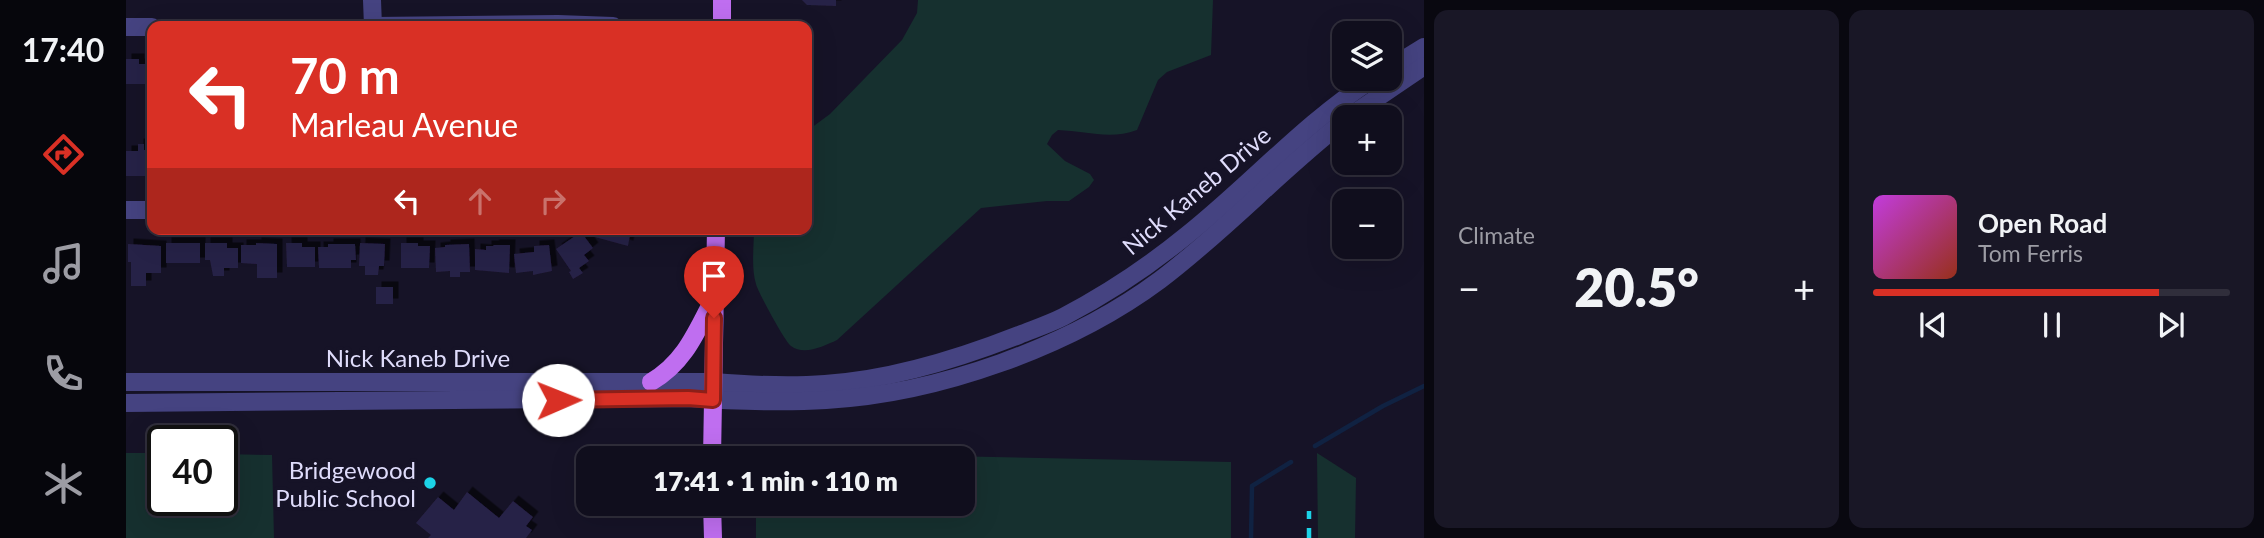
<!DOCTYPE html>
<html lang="en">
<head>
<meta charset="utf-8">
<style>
	body { margin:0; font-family:Lato,sans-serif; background:#191726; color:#f1f3f6; height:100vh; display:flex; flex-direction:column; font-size:26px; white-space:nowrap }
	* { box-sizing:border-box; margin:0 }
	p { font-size:23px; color:#9c9ca4 }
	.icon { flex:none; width:38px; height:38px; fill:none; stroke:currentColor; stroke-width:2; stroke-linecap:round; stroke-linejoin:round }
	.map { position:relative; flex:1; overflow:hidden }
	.panel { display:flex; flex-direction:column; gap:10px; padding:10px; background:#090810; width:840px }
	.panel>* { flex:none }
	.hud { position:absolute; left:21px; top:21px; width:665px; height:214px; border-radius:14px; box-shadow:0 7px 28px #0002,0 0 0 2px #302e3b; background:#d93025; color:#fff; overflow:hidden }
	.fabs { position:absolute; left:1206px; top:21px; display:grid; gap:14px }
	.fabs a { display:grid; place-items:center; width:70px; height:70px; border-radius:14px; background:#100e1d; box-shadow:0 7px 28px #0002,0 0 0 2px #302e3b; font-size:35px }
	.speed { position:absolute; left:21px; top:425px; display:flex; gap:14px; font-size:35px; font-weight:700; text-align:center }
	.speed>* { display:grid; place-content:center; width:91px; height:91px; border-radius:50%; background:#100e1d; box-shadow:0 7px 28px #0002,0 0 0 2px #302e3b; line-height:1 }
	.speed .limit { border:4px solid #111; border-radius:10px; background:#fff; color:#111 }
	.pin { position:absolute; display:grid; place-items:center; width:60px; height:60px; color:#fff; margin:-72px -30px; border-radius:50% 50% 50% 0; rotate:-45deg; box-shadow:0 0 7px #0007 }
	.pin .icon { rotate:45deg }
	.me { position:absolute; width:77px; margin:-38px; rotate:89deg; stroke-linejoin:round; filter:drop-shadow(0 0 5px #0008) }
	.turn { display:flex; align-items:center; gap:24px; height:147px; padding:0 28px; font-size:32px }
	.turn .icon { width:91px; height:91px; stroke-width:2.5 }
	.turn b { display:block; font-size:49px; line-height:60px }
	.lanes { display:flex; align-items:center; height:66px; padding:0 28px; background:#0003; justify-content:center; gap:35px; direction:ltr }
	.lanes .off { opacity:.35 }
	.big { font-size:52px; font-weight:800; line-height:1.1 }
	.panel .card { flex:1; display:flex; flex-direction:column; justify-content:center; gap:10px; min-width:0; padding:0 24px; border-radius:14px; background:#191726 }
	.song { display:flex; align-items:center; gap:21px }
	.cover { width:84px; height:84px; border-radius:10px; background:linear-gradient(135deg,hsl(290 70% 55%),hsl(10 70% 35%)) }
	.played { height:7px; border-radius:4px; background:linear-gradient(90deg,#d93025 80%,#302e3b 80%) }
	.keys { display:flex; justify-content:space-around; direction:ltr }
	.heat { display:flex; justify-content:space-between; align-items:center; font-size:38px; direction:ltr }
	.panel .tiles { flex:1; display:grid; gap:10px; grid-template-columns:repeat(2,1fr) }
	.trip { position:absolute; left:450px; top:446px; width:399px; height:70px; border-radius:14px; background:#100e1d; box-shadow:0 7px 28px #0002,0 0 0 2px #302e3b; font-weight:800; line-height:70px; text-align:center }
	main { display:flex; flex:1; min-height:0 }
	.dock { display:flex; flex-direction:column; width:126px; justify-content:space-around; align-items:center; background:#06060c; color:#9c9ca4 }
	.dock .icon { width:49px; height:49px }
	.dock .current { color:#d93025 }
	.dock b { font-size:32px; color:#f1f3f6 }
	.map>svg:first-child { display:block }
	.green { fill:#16302f }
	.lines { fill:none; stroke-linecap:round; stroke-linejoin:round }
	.stream { stroke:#102242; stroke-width:4.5 }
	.building { fill:#282146; filter:url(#shadow) }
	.minor { stroke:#454381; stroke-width:18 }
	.major { stroke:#bf6ef0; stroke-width:18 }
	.rail { stroke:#1cd3e7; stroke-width:4.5; stroke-dasharray:10 9; stroke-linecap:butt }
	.route-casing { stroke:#8d1f18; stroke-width:18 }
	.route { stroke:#d93025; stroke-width:12 }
	.poi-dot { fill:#1cd3e7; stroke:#161327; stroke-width:2.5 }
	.labels { text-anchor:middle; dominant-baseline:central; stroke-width:7; stroke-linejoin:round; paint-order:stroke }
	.street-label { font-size:24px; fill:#dfdcfb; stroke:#161327 }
	.poi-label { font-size:24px; fill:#dfdcfb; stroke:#161327; text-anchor:end }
</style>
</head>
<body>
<main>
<nav class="dock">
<b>17:40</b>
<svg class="icon current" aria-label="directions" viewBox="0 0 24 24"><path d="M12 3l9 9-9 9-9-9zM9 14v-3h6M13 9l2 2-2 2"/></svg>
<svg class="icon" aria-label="music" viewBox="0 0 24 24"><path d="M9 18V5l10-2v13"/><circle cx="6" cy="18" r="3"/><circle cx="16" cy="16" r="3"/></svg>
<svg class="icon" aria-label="phone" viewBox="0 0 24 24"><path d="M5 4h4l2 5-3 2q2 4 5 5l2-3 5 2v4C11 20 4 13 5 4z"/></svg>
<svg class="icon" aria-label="climate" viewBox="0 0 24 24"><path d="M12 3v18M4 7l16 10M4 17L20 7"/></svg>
</nav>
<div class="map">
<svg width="1298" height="538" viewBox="0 0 1298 538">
	<defs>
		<filter id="shadow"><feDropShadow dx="5.5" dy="-5.5" stdDeviation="0" flood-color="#0009"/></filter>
	</defs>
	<rect width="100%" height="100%" fill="#161327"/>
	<g class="green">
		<path d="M792 0H1087L1085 55 1041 72 1032 80 1011 130C984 140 960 131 932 130L926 135 921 144 939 161 964 174 968 180 963 187 943 201H921L855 208 711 340C698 346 678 356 665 346 659 342 632 292 630 284 625 268 628 246 628 229H681V131L704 114 776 40 791 13Z"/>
		<path d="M629 452 1105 462V538H630V504H836V458H630Z"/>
		<path d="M0 453H37V500H96V454L146 455 148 538H0Z"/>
		<path d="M1191 453 1230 478 1229 538H1192Z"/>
	</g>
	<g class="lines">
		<g class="stream">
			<path d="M1189 446 1257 406 1298 386"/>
			<path d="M1125 538 1126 486 1165 462"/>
		</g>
	</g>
	<g class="building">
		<path d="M676 0H710V6L681 5Z"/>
		<path d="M0 59H13V64H26V84H0Z"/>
		<path d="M12 144H18V150H26V176H0V151H12Z"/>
		<path d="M470 229H505L502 246 469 237Z"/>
		<path d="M455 232 467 248 458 255 463 261 453 268 457 273 447 279 443 272 445 271 430 249Z"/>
		<rect x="40" y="243" width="34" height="20"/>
		<path d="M79 243H101V248H112V268H98V276H87L84 260H79Z"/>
		<path d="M130 243 151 244V278H131V264L115 263V245H130Z"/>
		<path d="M160 243H176V247H189V267H161Z"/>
		<path d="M234 243 259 244 258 266H253L252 275H239V266H233Z"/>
		<path d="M275 243H292V246H304L303 268H275Z"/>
		<path d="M2 244 35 246V273H20V286H5V262H2Z"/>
		<path d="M202 244H229L230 260H225V268H193L192 247H202Z"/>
		<path d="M343 244 344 272H334V277H324V271L310 272 309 248 319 247V245Z"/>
		<path d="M368 245H384L383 273 349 270V249L360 250V246H367Z"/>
		<path d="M423 245 426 271 407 275V271L390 273 388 254 408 252V246Z"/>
		<rect x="250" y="287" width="17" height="17"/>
		<path d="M341 492 373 518 387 501 407 517 400 526 406 530 400 538H302L305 535 290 523 312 497 328 510Z"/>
	</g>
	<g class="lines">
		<g class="minor">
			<path d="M246 0 247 26"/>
			<path d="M248 26 432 24 487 26"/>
			<path d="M0 27H26"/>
			<path d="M1264 68 1298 47"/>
			<path d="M1223 117 1298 66"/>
			<path d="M0 210H26"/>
			<path d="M0 382H588C625 385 661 387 699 384 765 380 832 359 893 335 908 329 923 324 937 317 981 294 1023 266 1061 235 1124 185 1179 122 1247 79"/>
			<path d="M0 403 562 398C608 401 654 403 700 400 811 394 944 347 1034 280 1099 231 1154 171 1218 121"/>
		</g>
		<g class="major">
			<path d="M596 26V0"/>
			<path d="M525 382C558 363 570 333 587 300"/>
			<path d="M586 458 590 229"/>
			<path d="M586 504 587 538"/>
		</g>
		<path class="rail" d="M1183 538V511"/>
	</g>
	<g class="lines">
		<g class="route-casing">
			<path id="route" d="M432 400 562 398 587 400 588 318"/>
		</g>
		<use href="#route" class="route"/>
	</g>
	<circle class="poi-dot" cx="304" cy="483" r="7"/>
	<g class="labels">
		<g class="street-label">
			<text transform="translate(1070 190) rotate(-40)">Nick Kaneb Drive</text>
			<text x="292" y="357">Nick Kaneb Drive</text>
		</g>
		<g class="poi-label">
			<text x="290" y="469">Bridgewood<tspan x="290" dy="28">Public School</tspan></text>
		</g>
	</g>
</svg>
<div class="fabs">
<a><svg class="icon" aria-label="layers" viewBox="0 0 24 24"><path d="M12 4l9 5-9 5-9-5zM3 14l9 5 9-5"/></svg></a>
<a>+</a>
<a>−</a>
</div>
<div class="speed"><div class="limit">40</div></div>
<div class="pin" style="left:588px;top:318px;background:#d93025"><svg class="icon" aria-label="arrive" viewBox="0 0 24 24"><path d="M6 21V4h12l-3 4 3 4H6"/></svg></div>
<svg class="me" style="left:432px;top:400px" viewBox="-20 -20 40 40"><circle r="19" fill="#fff"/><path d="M0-13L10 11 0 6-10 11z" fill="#d93025"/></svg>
<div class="trip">17:41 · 1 min · 110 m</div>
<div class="hud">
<div class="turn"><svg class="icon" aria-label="left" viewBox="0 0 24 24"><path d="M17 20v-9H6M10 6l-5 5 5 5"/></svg><div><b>70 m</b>Marleau Avenue</div></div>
<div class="lanes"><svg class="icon" aria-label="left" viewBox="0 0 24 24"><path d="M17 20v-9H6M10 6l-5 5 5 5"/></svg><svg class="icon off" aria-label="ahead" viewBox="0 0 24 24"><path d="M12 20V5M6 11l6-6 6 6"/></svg><svg class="icon off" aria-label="right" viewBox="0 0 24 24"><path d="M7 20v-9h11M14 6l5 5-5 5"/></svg></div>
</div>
</div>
<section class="panel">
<div class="tiles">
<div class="card"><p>Climate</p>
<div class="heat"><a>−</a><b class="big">20.5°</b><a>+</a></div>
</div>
<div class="card">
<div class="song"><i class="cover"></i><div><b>Open Road</b><p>Tom Ferris</p></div></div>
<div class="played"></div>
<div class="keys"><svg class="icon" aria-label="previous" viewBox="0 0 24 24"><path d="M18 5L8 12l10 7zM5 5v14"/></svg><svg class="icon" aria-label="pause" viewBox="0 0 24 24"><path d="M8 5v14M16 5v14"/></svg><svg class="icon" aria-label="next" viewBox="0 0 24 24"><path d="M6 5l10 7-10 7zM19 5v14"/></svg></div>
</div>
</div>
</section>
</main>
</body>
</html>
